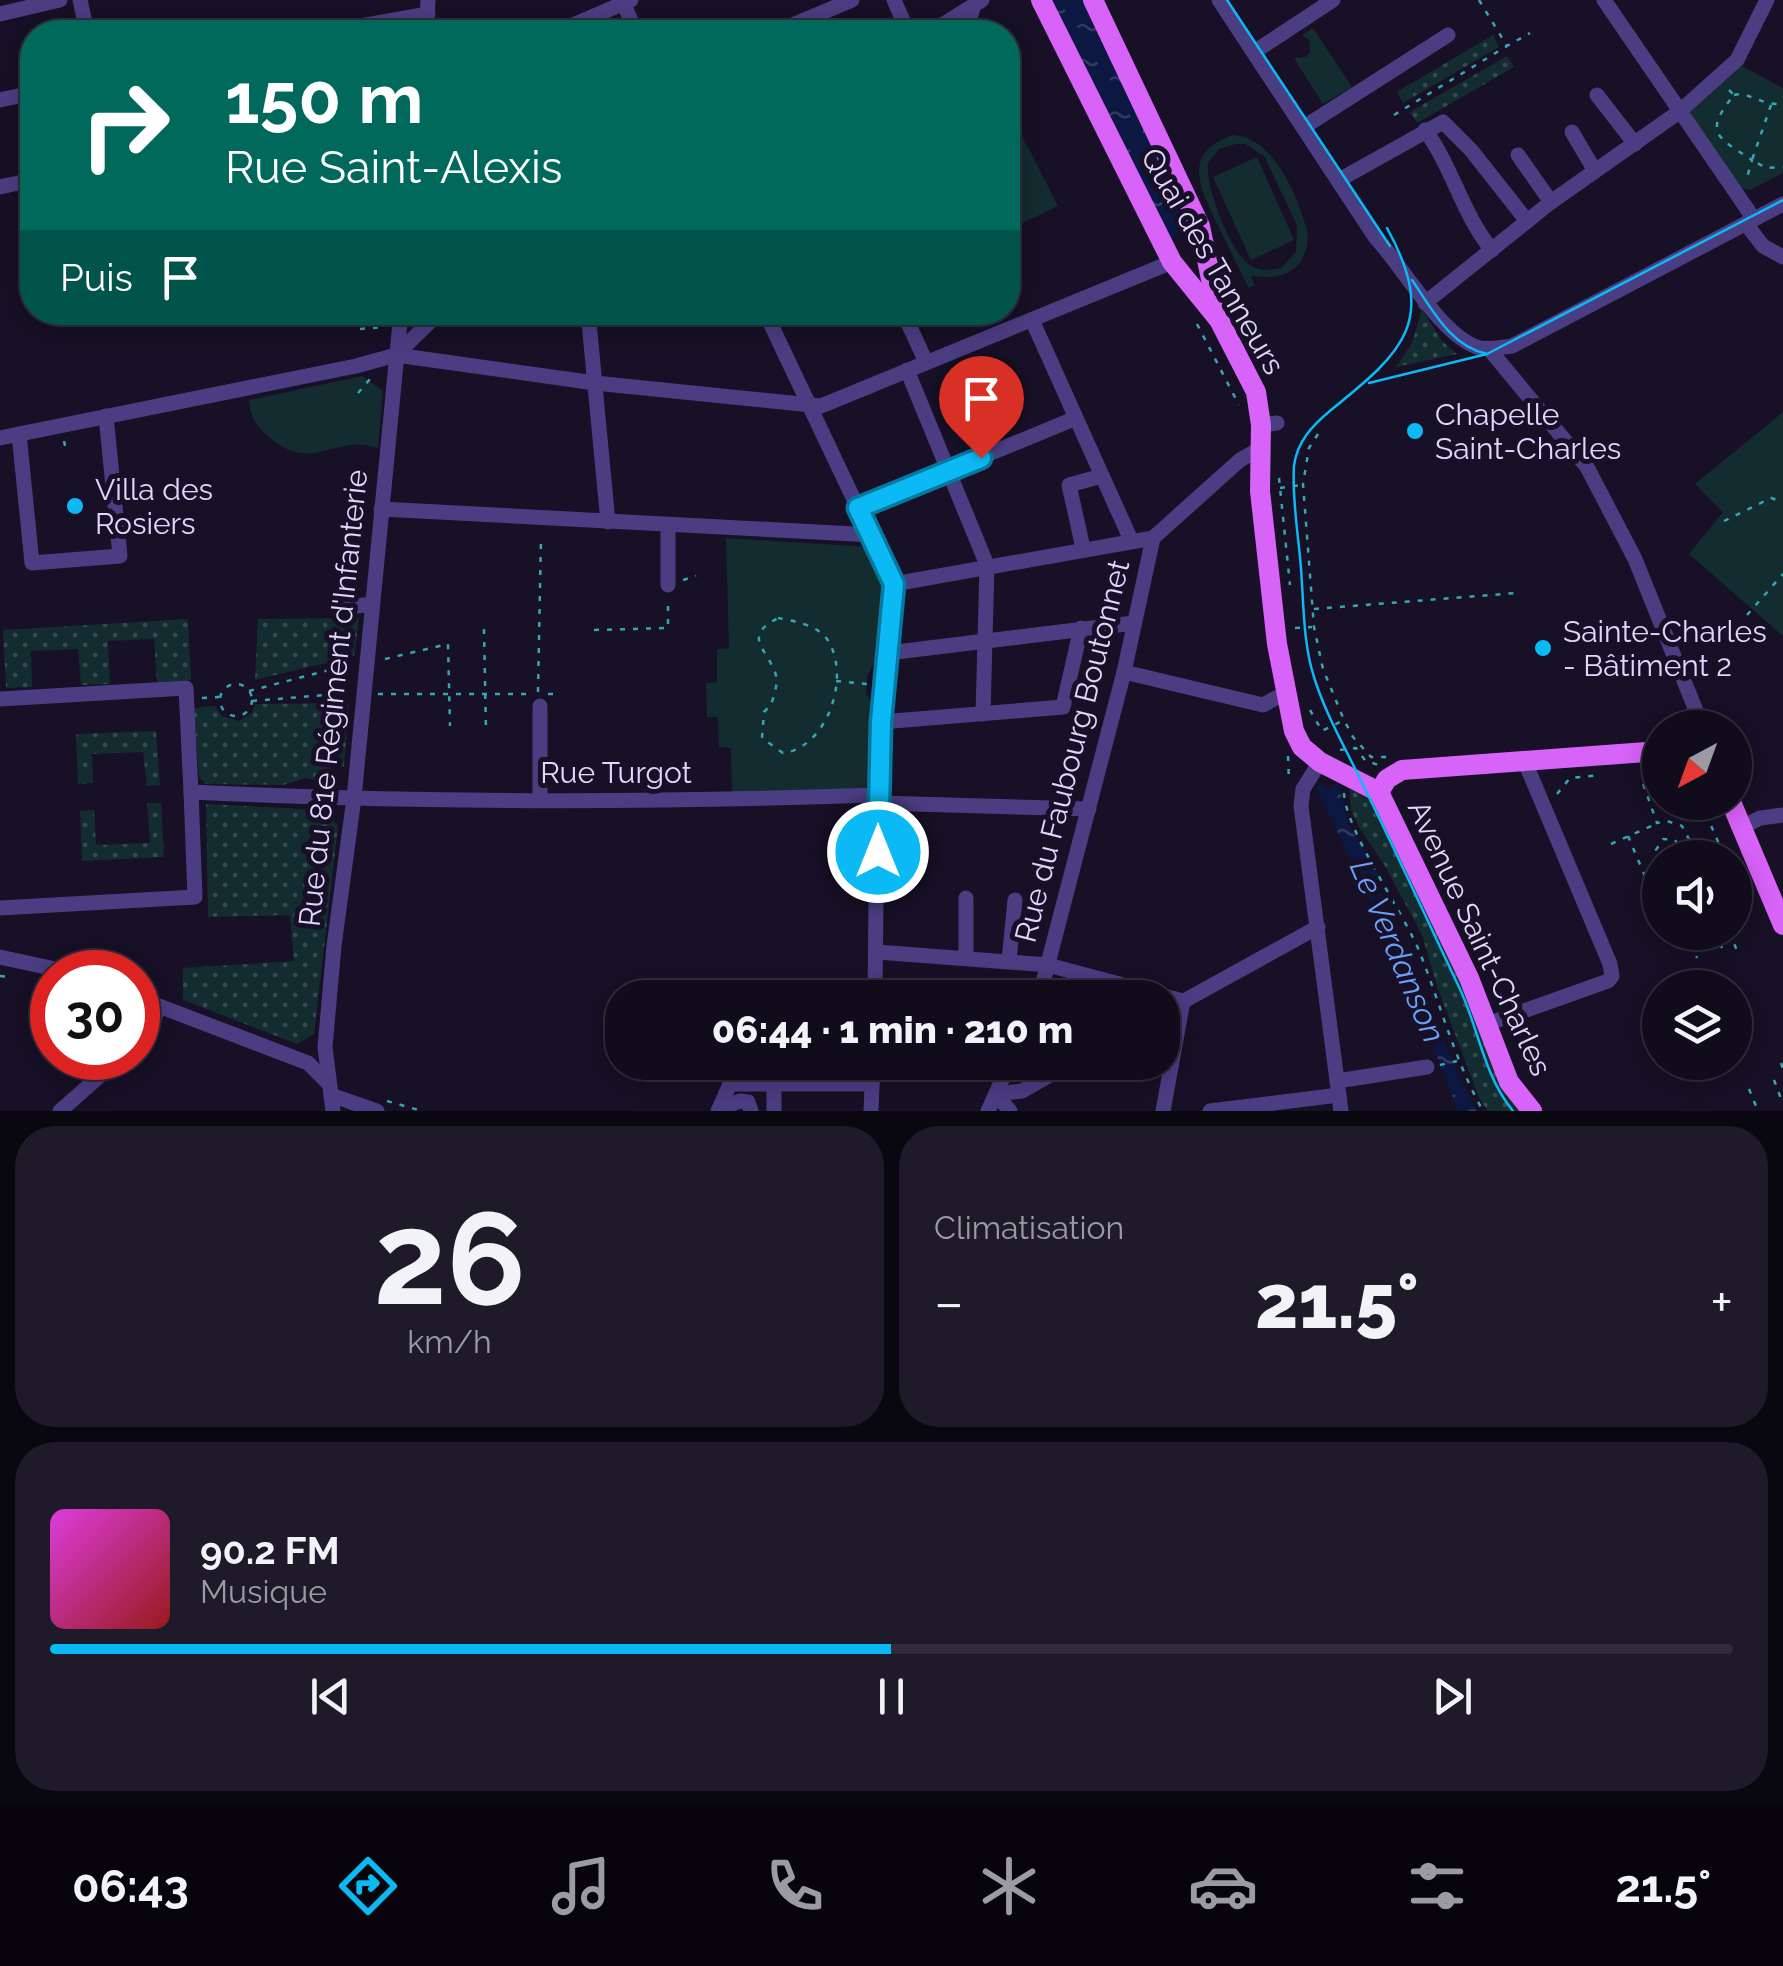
<!DOCTYPE html>
<html lang="fr">
<head>
<meta charset="utf-8">
<style>
	body { margin:0; font-family:Raleway,sans-serif; background:#1e1a29; color:#f1f3f6; height:100vh; display:flex; flex-direction:column; font-size:38px; white-space:nowrap }
	* { box-sizing:border-box; margin:0 }
	p { font-size:32px; color:#9c9ba3 }
	.icon { flex:none; width:55px; height:55px; fill:none; stroke:currentColor; stroke-width:2; stroke-linecap:round; stroke-linejoin:round }
	.map { position:relative; height:1111px; overflow:hidden }
	.sheet { display:flex; flex-direction:column; gap:15px; padding:15px; background:#09070f; flex:1 }
	.sheet>* { flex:none }
	.banner { position:absolute; left:20px; top:20px; width:1000px; height:305px; border-radius:40px; box-shadow:0 5px 25px #0003,0 0 0 2px #302c3b; background:#00695c; color:#fff; overflow:hidden }
	.needle { width:65px; rotate:221deg }
	.tools { position:absolute; left:1642px; top:710px; display:grid; gap:20px }
	.tools a { display:grid; place-items:center; width:110px; height:110px; border-radius:50%; background:#110c1c; box-shadow:0 5px 25px #0003,0 0 0 2px #302c3b; font-size:50px }
	.speed { position:absolute; left:30px; top:950px; display:flex; gap:20px; font-size:50px; font-weight:700; text-align:center }
	.speed>* { display:grid; place-content:center; width:130px; height:130px; border-radius:50%; background:#110c1c; box-shadow:0 5px 25px #0003,0 0 0 2px #302c3b; line-height:1 }
	.speed .limit { border:15px solid #d22; background:#fff; color:#111 }
	.pin { position:absolute; display:grid; place-items:center; width:85px; height:85px; color:#fff; margin:-102px -42px; border-radius:50% 50% 50% 0; rotate:-45deg; box-shadow:0 0 10px #0007 }
	.pin .icon { rotate:45deg }
	.me { position:absolute; width:110px; margin:-55px; rotate:0deg; stroke-linejoin:round; filter:drop-shadow(0 0 8px #0008) }
	.turn { display:flex; align-items:center; gap:35px; height:210px; padding:0 40px; font-size:45px }
	.turn .icon { width:130px; height:130px; stroke-width:2.5 }
	.turn b { display:block; font-size:70px; line-height:85px }
	.then { display:flex; align-items:center; height:95px; padding:0 40px; background:#0003; gap:20px; font-size:38px }
	.big { font-size:75px; font-weight:800; line-height:1.1 }
	.sheet .card { flex:1; display:flex; flex-direction:column; justify-content:center; gap:15px; min-width:0; padding:0 35px; border-radius:40px; background:#1e1a29 }
	.sheet .dial { align-items:center; gap:0 }
	.dial b { font-size:130px; line-height:1 }
	.song { display:flex; align-items:center; gap:30px }
	.cover { width:120px; height:120px; border-radius:15px; background:linear-gradient(135deg,hsl(300 70% 55%),hsl(0 70% 35%)) }
	.played { height:10px; border-radius:5px; background:linear-gradient(90deg,#0bb9f4 50%,#302c3b 50%) }
	.keys { display:flex; justify-content:space-around; direction:ltr }
	.heat { display:flex; justify-content:space-between; align-items:center; font-size:55px; direction:ltr }
	.sheet .tiles { flex:1; display:grid; gap:15px; grid-template-columns:1fr 1fr }
	.card:last-child { grid-column:span 2 }
	.trip { position:absolute; left:605px; top:980px; width:575px; height:100px; border-radius:40px; background:#110c1c; box-shadow:0 5px 25px #0003,0 0 0 2px #302c3b; font-weight:800; line-height:100px; text-align:center }
	.dock { display:flex; height:160px; justify-content:space-around; align-items:center; background:#07050b; color:#9c9ba3 }
	.dock .icon { width:70px; height:70px }
	.dock .active { color:#0bb9f4 }
	.dock b { font-size:45px; color:#f1f3f6 }
	.map>svg:first-child { display:block }
	.grass { fill:url(#grass-dots) }
	.green { fill:#132c2f; fill-rule:evenodd }
	.water { fill:url(#water-ripples) }
	.lines { fill:none; stroke-linecap:round; stroke-linejoin:round }
	.path { stroke:#35a7b3; stroke-width:2.5; stroke-dasharray:5 8; stroke-linecap:butt }
	.minor { stroke:#4b3d82; stroke-width:15 }
	.major { stroke:#d763f8; stroke-width:20 }
	.tram { stroke:#0bb9f4; stroke-width:2.5 }
	.route-casing { stroke:#07789f; stroke-width:25 }
	.route { stroke:#0bb9f4; stroke-width:18 }
	.poi-dot { fill:#0bb9f4; stroke:#171026; stroke-width:4 }
	.labels { text-anchor:middle; dominant-baseline:central; stroke-width:10; stroke-linejoin:round; paint-order:stroke }
	.street-label { font-size:30px; fill:#e1d6fd; stroke:#171026 }
	.poi-label { font-size:30px; fill:#e1d6fd; stroke:#171026; text-anchor:start }
	.water-label { font-size:32px; font-style:italic; fill:#69a0f9; stroke:#171026 }
</style>
</head>
<body>
<div class="map">
<svg width="1783" height="1111" viewBox="0 0 1783 1111">
	<defs>
		<pattern id="grass-dots" width="8" height="8" patternUnits="userSpaceOnUse" patternTransform="scale(2.5)"><rect width="8" height="8" fill="#132c2f"/><path d="M2 2h.1M6 6h.1" fill="none" stroke="#354a4e" stroke-width="1.8" stroke-linecap="round"/></pattern>
		<pattern id="water-ripples" width="26" height="14" patternUnits="userSpaceOnUse" patternTransform="scale(2.5)"><rect width="26" height="14" fill="#0d1842"/><path d="M2 4q2-2 4 0t4 0M15 11q2-2 4 0t4 0" fill="none" stroke="#30395e"/></pattern>
	</defs>
	<rect width="100%" height="100%" fill="#171026"/>
	<g class="grass">
		<path d="M1493 35 1499 47 1403 103 1397 92Z"/>
		<path d="M1507 56 1514 67 1417 123 1410 112Z"/>
		<path d="M1422 309 1442 341 1457 354 1396 367 1412 343Z"/>
		<path d="M359 618 354 656 255 680 258 619Z"/>
		<path d="M188 619 191 680 157 682 154 639 108 641 110 684 81 685 78 649 31 651 32 687 6 688 3 630Z"/>
		<path d="M349 703 344 767H332L323 787 315 780 305 778 283 785 206 784 199 777 194 708 215 706 222 716 239 721 252 713 255 704Z"/>
		<path d="M156 731 160 785 147 786 143 752 92 754 93 783 78 784 76 734Z"/>
		<path d="M1349 784 1373 796 1521 1111H1488L1480 1100 1438 989 1422 935 1385 866 1359 827 1351 810Z"/>
		<path d="M147 803H161L164 857 82 861 80 811 94 810 96 845 150 843Z"/>
		<path d="M206 804 323 810 338 826 314 1034 297 1044 183 1000V968L294 961 290 915 208 917Z"/>
	</g>
	<g class="green">
		<path d="M1313 28 1352 87 1323 104 1294 58 1306 57 1310 52 1309 40 1302 35Z"/>
		<path d="M1742 66 1783 88V173L1750 190 1741 188 1689 113Z"/>
		<path d="M1010 112 1058 206 1008 230V114Z"/>
		<path d="M1233 135C1275 137 1298 198 1308 233 1308 270 1284 281 1251 276L1254 285 1249 288C1238 267 1228 245 1217 224 1200 187 1181 153 1233 135ZM1236 144H1245L1264 156 1297 225 1296 252 1281 268C1270 270 1260 272 1250 265 1230 252 1205 186 1208 163L1219 149Z"/>
		<path d="M1257 157 1294 240 1251 260 1213 177Z"/>
		<path d="M362 376 383 391 378 448C335 433 309 477 266 434 253 422 251 417 249 400Z"/>
		<path d="M1783 412V636L1689 554 1723 512 1695 484Z"/>
		<path d="M726 538 870 547 886 585 879 655 867 676 866 693 875 708 870 782 862 792 732 793 731 748 719 747 718 717H707L706 683 717 682V649L729 648Z"/>
	</g>
	<g class="water">
		<path d="M1048 0H1087L1197 228 1177 234 1170 241Z"/>
		<path d="M1321 785 1329 791 1333 785H1339L1348 824 1380 877 1376 882C1412 957 1437 1038 1477 1111H1458L1402 965 1320 796 1316 786Z"/>
	</g>
	<g class="lines">
		<g class="path">
			<path d="M1479 0 1507 46 1530 33"/>
			<path d="M1729 90 1734 95C1703 133 1717 137 1752 160L1746 181"/>
			<path d="M1734 95C1748 91 1762 106 1783 104"/>
			<path d="M1771 105 1752 160 1766 168 1783 167"/>
			<path d="M1394 115 1507 46"/>
			<path d="M1236 307 1256 350"/>
			<path d="M1197 324 1239 405"/>
			<path d="M360 329 384 327"/>
			<path d="M358 393 370 379"/>
			<path d="M1318 434 1309 448 1303 484 1314 627 1323 669 1344 720 1353 737 1371 757H1388"/>
			<path d="M64 441 66 450"/>
			<path d="M1279 478 1290 585"/>
			<path d="M1280 488 1302 485"/>
			<path d="M1724 521 1771 498 1783 502"/>
			<path d="M683 580 696 576"/>
			<path d="M1314 609 1516 593"/>
			<path d="M1747 615 1783 574"/>
			<path d="M778 618C794 621 817 625 827 639 852 676 827 748 783 753L762 738 764 712 771 705C774 695 779 683 775 672 765 647 743 636 778 618Z"/>
			<path d="M1295 628 1312 627"/>
			<path d="M484 629 486 731"/>
			<path d="M594 630 668 628V602"/>
			<path d="M385 659 448 644 450 726"/>
			<path d="M836 681 868 684"/>
			<circle cx="236" cy="700" r="16"/>
			<path d="M249 691 333 669 331 690"/>
			<path d="M538 692 541 537"/>
			<path d="M378 694H530"/>
			<path d="M548 694H560"/>
			<path d="M202 698 219 697"/>
			<path d="M252 701 350 693"/>
			<path d="M1310 710 1322 731 1344 720"/>
			<path d="M1340 750 1356 748 1365 760 1378 765"/>
			<path d="M1288 756 1289 782"/>
			<path d="M1660 774 1641 778 1657 823 1667 821 1682 826 1699 858"/>
			<path d="M1344 793C1346 832 1403 911 1420 953 1441 1006 1455 1061 1483 1111"/>
			<path d="M1557 794 1570 778 1601 775"/>
			<path d="M1701 802 1725 858"/>
			<path d="M1628 836 1655 900 1660 898"/>
			<path d="M1611 844 1656 824"/>
			<path d="M1660 863 1656 850 1663 839 1675 840 1686 858"/>
			<path d="M1656 901 1660 912"/>
			<path d="M1687 932 1697 958"/>
			<path d="M1715 932 1722 948"/>
			<path d="M1730 932 1738 954"/>
			<path d="M0 976 13 977"/>
			<path d="M1781 1063 1783 1069"/>
			<path d="M1440 1065 1457 1061"/>
			<path d="M1774 1080 1783 1104"/>
			<path d="M1749 1089 1758 1111"/>
			<path d="M387 1101 422 1111"/>
		</g>
		<g class="minor">
			<path d="M80 0 87 32"/>
			<path d="M622 0 636 32"/>
			<path d="M894 0 908 32"/>
			<path d="M1219 0 1375 237C1402 265 1442 338 1480 348 1490 350 1502 347 1512 346L1783 204"/>
			<path d="M1604 0 1754 219"/>
			<path d="M0 14 60 0"/>
			<path d="M327 32 428 14"/>
			<path d="M426 32 428 0"/>
			<path d="M557 32 631 0"/>
			<path d="M776 32 852 0"/>
			<path d="M931 32 982 0"/>
			<path d="M965 32 973 29 970 18 973 8"/>
			<path d="M1254 52 1333 0"/>
			<path d="M1597 95 1635 144"/>
			<path d="M0 100 32 93"/>
			<path d="M1304 127 1448 35"/>
			<path d="M1425 130C1453 168 1462 214 1492 250"/>
			<path d="M1572 132 1595 171"/>
			<path d="M1518 155 1551 202"/>
			<path d="M1339 180 1443 122 1471 150 1527 221"/>
			<path d="M0 187 32 180"/>
			<path d="M1746 224 1763 246 1783 257"/>
			<path d="M1425 303 1551 202 1679 112 1737 60 1767 0"/>
			<path d="M588 312 608 522"/>
			<path d="M765 312 894 584 877 795 875 998"/>
			<path d="M903 312 926 362"/>
			<path d="M1032 320 1131 540"/>
			<path d="M1489 349 1587 467 1635 559 1703 728"/>
			<path d="M396 355 595 383 821 406 1172 262"/>
			<path d="M907 370 987 565 983 714"/>
			<path d="M1261 425 1277 423"/>
			<path d="M19 434 32 563 120 556 106 416"/>
			<path d="M0 438 356 366 396 355 440 312"/>
			<path d="M858 508 1076 418"/>
			<path d="M381 509 873 535"/>
			<path d="M668 525V585"/>
			<path d="M1083 548 1069 485 1102 476"/>
			<path d="M894 584 1153 538"/>
			<path d="M349 607 372 604"/>
			<path d="M888 653 1134 623"/>
			<path d="M1124 672 1263 705 1285 693"/>
			<path d="M0 699 186 688 191 792"/>
			<path d="M540 706V799"/>
			<path d="M881 722 1063 707 1081 628"/>
			<path d="M1320 762 1303 789 1301 806 1341 1111"/>
			<path d="M879 803 1089 809"/>
			<path d="M1742 827 1760 818 1783 815"/>
			<path d="M0 908 195 897 191 792C419 803 649 803 877 795"/>
			<path d="M877 952 1048 965 1183 1001 1163 1111"/>
			<path d="M966 956V898"/>
			<path d="M0 957 69 972"/>
			<path d="M1009 960 1015 900"/>
			<path d="M138 998 308 1063 329 1084"/>
			<path d="M1039 998 1124 672 1153 538 1240 460 1261 448"/>
			<path d="M1162 1013 1318 927"/>
			<path d="M1487 1024 1608 981 1612 976 1610 964 1525 762"/>
			<path d="M138 1038 154 1021 158 1006"/>
			<path d="M1337 1081 1427 1067"/>
			<path d="M996 1094 1022 1091 1073 1062"/>
			<path d="M996 1094 1010 1111"/>
			<path d="M331 1095 377 1111"/>
			<path d="M719 1109 740 1101 748 1102 751 1111"/>
			<path d="M60 1111 120 1058"/>
			<path d="M333 1111 325 1047 334 946 354 798 401 312"/>
			<path d="M718 1111 730 1084H872"/>
			<path d="M774 1111V1083"/>
			<path d="M871 1111 873 1062"/>
			<path d="M988 1111 1010 1062"/>
			<path d="M1210 1111 1339 1095"/>
		</g>
		<g class="major">
			<path d="M1041 0 1172 262 1219 320 1256 392 1261 425 1260 491 1277 644 1294 731 1302 747 1320 762 1379 792 1469 978 1509 1082 1532 1111"/>
			<path d="M1093 0 1200 226 1219 318"/>
			<path d="M1379 792 1387 779 1402 770 1660 751"/>
			<path d="M1731 802 1783 925"/>
		</g>
		<g class="tram">
			<path d="M1227 0 1390 246"/>
			<path d="M1387 228C1438 321 1404 351 1331 410 1313 425 1297 441 1294 466 1292 495 1297 527 1300 557 1304 596 1302 640 1314 677 1325 713 1345 747 1361 781 1395 849 1426 918 1459 987 1479 1029 1483 1074 1513 1111"/>
			<path d="M1412 280C1432 309 1450 346 1487 354"/>
			<path d="M1369 383 1487 354 1783 200"/>
		</g>
	</g>
	<g class="lines">
		<g class="route-casing">
			<path id="route" d="M878 852 881 722 894 584 858 508 981 458"/>
		</g>
		<use href="#route" class="route"/>
	</g>
	<g class="poi-dot">
		<circle cx="1415" cy="431" r="10"/>
		<circle cx="75" cy="506" r="10"/>
		<circle cx="1543" cy="648" r="10"/>
	</g>
	<g class="labels">
		<g class="street-label">
			<text transform="translate(1213 261) rotate(60)">Quai des Tanneurs</text>
			<text transform="translate(333 698) rotate(-84)">Rue du 81e Régiment d'Infanterie</text>
			<text transform="translate(1072 751) rotate(-76)">Rue du Faubourg Boutonnet</text>
			<text x="616" y="772">Rue Turgot</text>
			<text transform="translate(1480 938) rotate(65)">Avenue Saint-Charles</text>
		</g>
		<g class="poi-label">
			<text x="1435" y="414">Chapelle<tspan x="1435" dy="34">Saint-Charles</tspan></text>
			<text x="95" y="489">Villa des<tspan x="95" dy="34">Rosiers</tspan></text>
			<text x="1563" y="631">Sainte-Charles<tspan x="1563" dy="34">- Bâtiment 2</tspan></text>
		</g>
		<g class="water-label">
			<text transform="translate(1398 951) rotate(67)">Le Verdanson</text>
		</g>
	</g>
</svg>
<div class="tools">
<a><svg class="needle" viewBox="-14 -14 28 28"><path d="M0-13l5 13h-10z" fill="#e53935"/><path d="M0 13l5-13h-10z" fill="#9c9ba3"/></svg></a>
<a><svg class="icon" aria-label="sound" viewBox="0 0 24 24"><path d="M4 9h4l5-4v14l-5-4H4zM17 9q2 3 0 6"/></svg></a>
<a><svg class="icon" aria-label="layers" viewBox="0 0 24 24"><path d="M12 4l9 5-9 5-9-5zM3 14l9 5 9-5"/></svg></a>
</div>
<div class="speed"><div class="limit">30</div></div>
<div class="pin" style="left:981px;top:458px;background:#d93025"><svg class="icon" aria-label="arrive" viewBox="0 0 24 24"><path d="M6 21V4h12l-3 4 3 4H6"/></svg></div>
<svg class="me" style="left:878px;top:852px" viewBox="-20 -20 40 40"><circle r="17" fill="#0bb9f4" stroke="#fff" stroke-width="3"/><path d="M0-11L8 9 0 5-8 9z" fill="#fff"/></svg>
<div class="trip">06:44 · 1 min · 210 m</div>
<div class="banner">
<div class="turn"><svg class="icon" aria-label="right" viewBox="0 0 24 24"><path d="M7 20v-9h11M14 6l5 5-5 5"/></svg><div><b>150 m</b>Rue Saint-Alexis</div></div>
<div class="then">Puis<svg class="icon" aria-label="arrive" viewBox="0 0 24 24"><path d="M6 21V4h12l-3 4 3 4H6"/></svg></div>
</div>
</div>
<section class="sheet">
<div class="tiles">
<div class="card dial"><b>26</b><p>km/h</p></div>
<div class="card"><p>Climatisation</p>
<div class="heat"><a>−</a><b class="big">21.5°</b><a>+</a></div>
</div>
<div class="card">
<div class="song"><i class="cover"></i><div><b>90.2 FM</b><p>Musique</p></div></div>
<div class="played"></div>
<div class="keys"><svg class="icon" aria-label="previous" viewBox="0 0 24 24"><path d="M18 5L8 12l10 7zM5 5v14"/></svg><svg class="icon" aria-label="pause" viewBox="0 0 24 24"><path d="M8 5v14M16 5v14"/></svg><svg class="icon" aria-label="next" viewBox="0 0 24 24"><path d="M6 5l10 7-10 7zM19 5v14"/></svg></div>
</div>
</div>
</section>
<nav class="dock">
<b>06:43</b>
<svg class="icon active" aria-label="directions" viewBox="0 0 24 24"><path d="M12 3l9 9-9 9-9-9zM9 14v-3h6M13 9l2 2-2 2"/></svg>
<svg class="icon" aria-label="music" viewBox="0 0 24 24"><path d="M9 18V5l10-2v13"/><circle cx="6" cy="18" r="3"/><circle cx="16" cy="16" r="3"/></svg>
<svg class="icon" aria-label="phone" viewBox="0 0 24 24"><path d="M5 4h4l2 5-3 2q2 4 5 5l2-3 5 2v4C11 20 4 13 5 4z"/></svg>
<svg class="icon" aria-label="climate" viewBox="0 0 24 24"><path d="M12 3v18M4 7l16 10M4 17L20 7"/></svg>
<svg class="icon" aria-label="car" viewBox="0 0 24 24"><path d="M5 17H2v-5l4-1 3-4h7l3 4 3 1v5h-3M9 17h6M6 11h13"/><circle cx="7" cy="17" r="2"/><circle cx="17" cy="17" r="2"/></svg>
<svg class="icon" aria-label="filters" viewBox="0 0 24 24"><path d="M4 7h16M4 17h16"/><circle cx="9" cy="7" r="2"/><circle cx="15" cy="17" r="2"/></svg>
<b>21.5°</b>
</nav>
</body>
</html>
